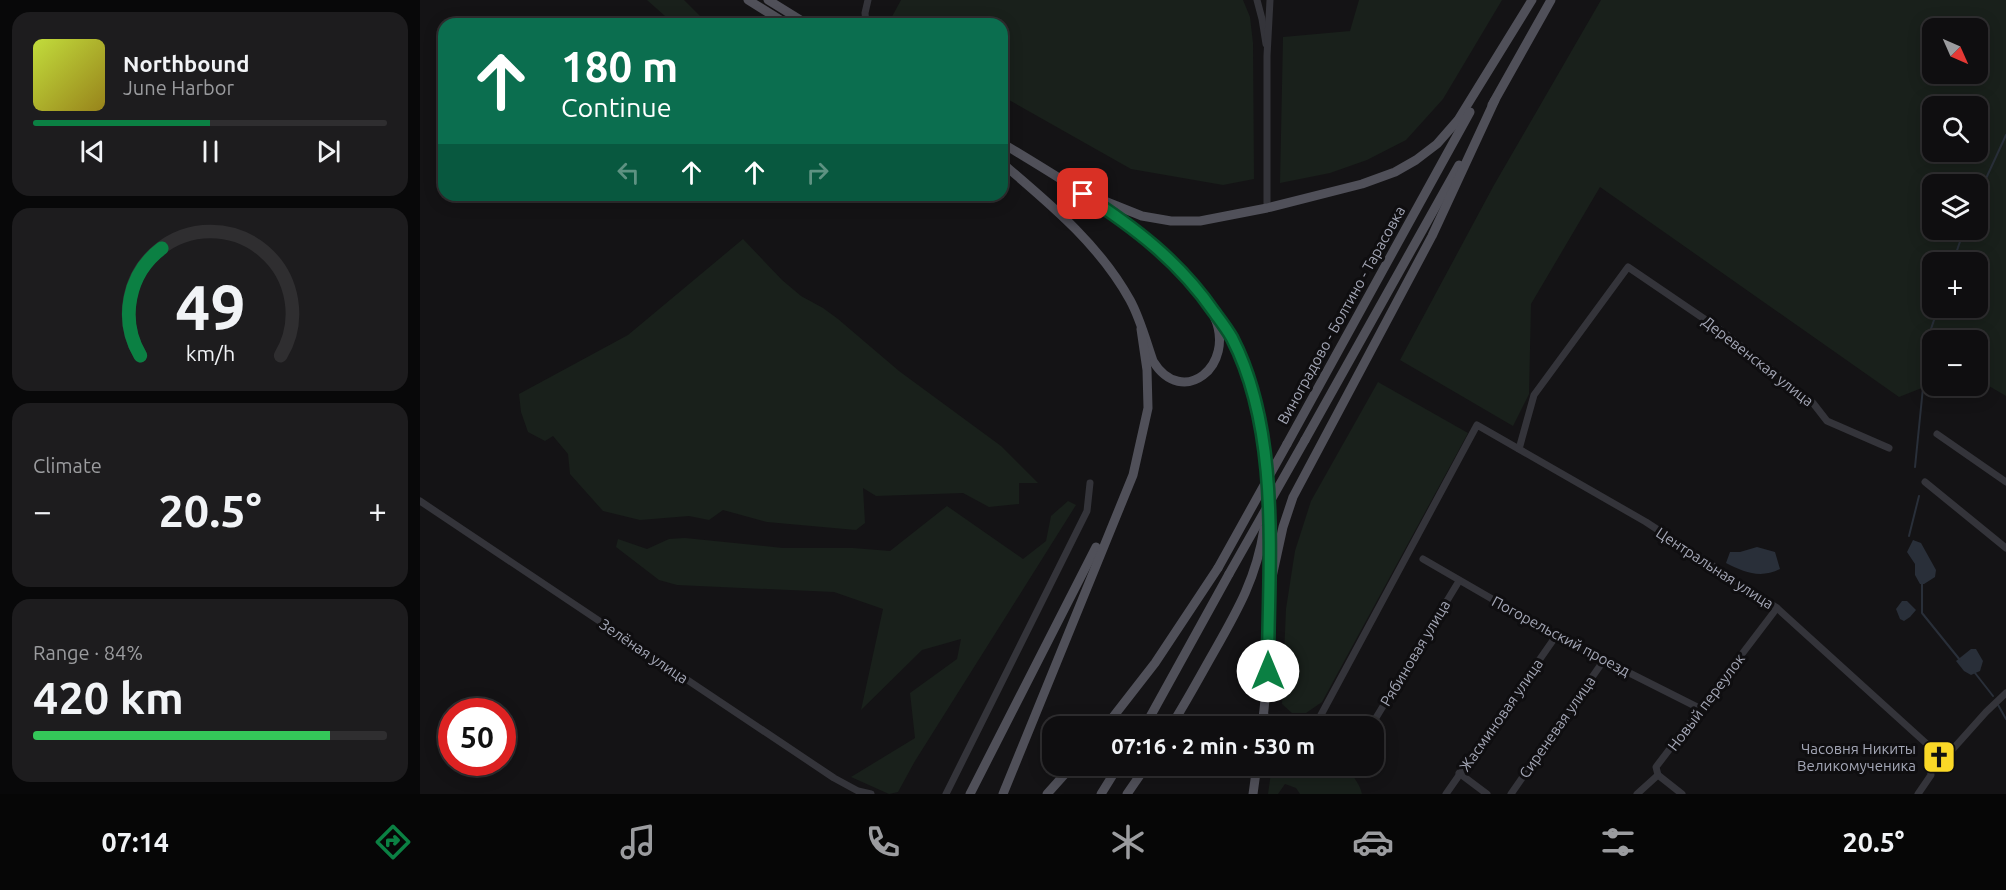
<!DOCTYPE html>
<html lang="en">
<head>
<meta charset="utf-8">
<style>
	body { margin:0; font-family:Ubuntu,sans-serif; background:#1d1c1e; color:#f1f3f6; height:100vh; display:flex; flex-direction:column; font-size:22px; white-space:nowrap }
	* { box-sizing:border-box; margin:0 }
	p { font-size:20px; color:#9b9c9f }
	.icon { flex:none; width:33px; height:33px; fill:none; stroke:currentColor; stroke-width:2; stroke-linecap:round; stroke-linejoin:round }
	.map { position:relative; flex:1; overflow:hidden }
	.sheet { display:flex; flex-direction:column; gap:12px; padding:12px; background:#080809; width:420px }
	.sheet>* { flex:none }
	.guide { position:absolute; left:18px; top:18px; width:570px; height:183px; border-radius:18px; box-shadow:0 3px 15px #0003,0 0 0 2px #2f2e30; background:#0b6e4f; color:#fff; overflow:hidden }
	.needle { width:39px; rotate:135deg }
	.tools { position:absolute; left:1502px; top:18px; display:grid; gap:12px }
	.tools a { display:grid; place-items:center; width:66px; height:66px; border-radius:12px; background:#0f0e10; box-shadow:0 3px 15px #0003,0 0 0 2px #2f2e30; font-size:30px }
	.speed { position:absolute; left:18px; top:698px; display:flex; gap:12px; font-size:30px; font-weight:700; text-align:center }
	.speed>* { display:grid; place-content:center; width:78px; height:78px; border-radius:50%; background:#0f0e10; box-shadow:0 3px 15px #0003,0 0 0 2px #2f2e30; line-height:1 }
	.speed .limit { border:9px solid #d22; background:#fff; color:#111 }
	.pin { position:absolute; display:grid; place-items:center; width:51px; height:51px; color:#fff; margin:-26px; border-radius:12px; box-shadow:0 3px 9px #0006 }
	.me { position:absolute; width:66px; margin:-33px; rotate:0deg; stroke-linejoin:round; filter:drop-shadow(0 0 4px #0008) }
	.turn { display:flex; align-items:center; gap:21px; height:126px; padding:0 24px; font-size:27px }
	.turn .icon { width:78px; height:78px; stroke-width:2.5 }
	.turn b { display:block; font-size:42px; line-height:51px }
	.lanes { display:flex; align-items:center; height:57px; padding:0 24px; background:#0003; justify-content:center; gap:30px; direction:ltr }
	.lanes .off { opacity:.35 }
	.big { font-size:45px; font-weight:600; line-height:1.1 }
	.sheet .widget { flex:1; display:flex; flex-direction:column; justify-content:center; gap:9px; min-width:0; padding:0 21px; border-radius:18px; background:#1d1c1e }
	.sheet .dial { align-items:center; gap:0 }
	.dial svg { height:156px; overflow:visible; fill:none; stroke:#2f2e30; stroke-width:7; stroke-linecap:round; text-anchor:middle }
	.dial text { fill:#f1f3f6; stroke:none }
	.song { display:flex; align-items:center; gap:18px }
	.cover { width:72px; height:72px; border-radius:9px; background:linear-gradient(135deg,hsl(70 70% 55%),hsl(50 70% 35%)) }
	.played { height:6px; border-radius:3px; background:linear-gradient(90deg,#0b8043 50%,#2f2e30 50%) }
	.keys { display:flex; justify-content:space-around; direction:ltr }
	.heat { display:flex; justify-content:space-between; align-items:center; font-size:33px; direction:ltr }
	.charge { height:9px; border-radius:4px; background:linear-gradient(90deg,#34c759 84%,#2f2e30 0) }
	.trip { position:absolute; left:622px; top:716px; width:342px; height:60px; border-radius:18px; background:#0f0e10; box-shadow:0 3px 15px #0003,0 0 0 2px #2f2e30; font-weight:600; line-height:60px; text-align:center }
	.tabs { display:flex; height:96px; justify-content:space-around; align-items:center; background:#060606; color:#9b9c9f }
	.tabs .icon { width:42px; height:42px }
	.tabs .on { color:#0b8043 }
	.tabs b { font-size:27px; color:#f1f3f6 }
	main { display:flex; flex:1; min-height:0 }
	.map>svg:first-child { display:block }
	.green { fill:#19201b; fill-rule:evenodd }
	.water { fill:#292f39 }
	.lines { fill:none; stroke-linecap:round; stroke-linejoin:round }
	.stream { stroke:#292f39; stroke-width:2 }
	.minor { stroke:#34343a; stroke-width:7 }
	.major { stroke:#505059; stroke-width:9 }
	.major-bridge { stroke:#505059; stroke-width:9 }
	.route-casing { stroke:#07532c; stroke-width:15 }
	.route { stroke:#0b8043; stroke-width:10 }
	.labels { text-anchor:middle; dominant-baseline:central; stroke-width:6; stroke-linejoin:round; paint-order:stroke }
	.street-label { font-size:15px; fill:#a4a7b6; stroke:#0f0e10 }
	.poi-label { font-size:15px; fill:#a4a7b6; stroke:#0f0e10; text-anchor:end }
</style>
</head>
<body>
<main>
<section class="sheet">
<div class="widget">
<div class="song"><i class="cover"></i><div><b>Northbound</b><p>June Harbor</p></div></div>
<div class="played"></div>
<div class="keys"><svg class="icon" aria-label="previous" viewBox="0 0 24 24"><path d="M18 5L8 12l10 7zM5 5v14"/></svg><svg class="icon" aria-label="pause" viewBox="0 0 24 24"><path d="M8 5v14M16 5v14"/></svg><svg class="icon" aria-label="next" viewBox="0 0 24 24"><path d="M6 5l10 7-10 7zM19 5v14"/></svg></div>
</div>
<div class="widget dial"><svg viewBox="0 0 100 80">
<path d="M14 69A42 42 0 1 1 86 69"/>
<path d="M14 69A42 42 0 0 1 25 14" stroke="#0b8043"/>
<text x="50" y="56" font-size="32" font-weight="700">49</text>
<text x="50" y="72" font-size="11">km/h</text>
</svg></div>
<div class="widget"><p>Climate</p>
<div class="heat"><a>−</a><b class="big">20.5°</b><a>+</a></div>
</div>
<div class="widget"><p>Range · 84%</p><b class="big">420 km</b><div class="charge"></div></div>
</section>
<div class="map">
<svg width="1586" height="794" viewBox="0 0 1586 794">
	<rect width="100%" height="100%" fill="#141315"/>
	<g class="green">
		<path d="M227 0H264L288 24H254Z"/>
		<path d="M481 0H823L830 17 833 43 834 179 803 185 711 169 582 96V24H468Z"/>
		<path d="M939 0H1082L1023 99 986 140 947 160 910 173 860 183 863 37 930 31Z"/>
		<path d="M1181 0H1586V396L1557 379V340H1512V384L1479 397 1180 187 1111 304 1109 394 1093 426 980 360 1074 185ZM1557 28V74H1512V28ZM1557 106V152H1512V106ZM1512 184H1557V230H1512ZM1512 262H1557V308H1512Z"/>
		<path d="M323 239 362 280 381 296 403 308 418 319 479 371 581 446 618 483H599V504L569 507 543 493 456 496 443 488 445 523 436 530 347 522 303 510 289 520 269 516 220 520 183 511 150 474 148 454 133 436 125 441 108 432 101 412 99 394 208 335Z"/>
		<path d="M958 382 1048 433 902 702 886 713H872L862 704 866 609 875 551 891 501Z"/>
		<path d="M648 501 656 505 495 761 478 792 469 794 431 777 495 738 490 693 537 659 541 639 502 650 441 710 463 609 414 592 257 585 239 580 196 547 198 539 227 549 249 539 265 538 363 548H433L470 551 527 506 603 559 626 541 631 516Z"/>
		<path d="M852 765H927C931 775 940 783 942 794H880L876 788 865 784 858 794H848Z"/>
	</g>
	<g class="water">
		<path d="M1493 540 1501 543 1516 570 1515 577 1504 584H1500L1495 575V564L1487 552Z"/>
		<path d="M1337 547 1355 552 1360 569C1340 579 1324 572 1306 563L1310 552H1320Z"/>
		<path d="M1482 601H1487L1496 610 1490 617 1484 621 1480 619 1476 609Z"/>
		<path d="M1551 649H1556L1563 661 1560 671 1551 675 1544 671 1536 661Z"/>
	</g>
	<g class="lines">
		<g class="stream">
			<path d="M1557 198 1586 135"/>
			<path d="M1533 262 1544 230"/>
			<path d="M1495 467 1508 338 1518 308"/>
			<path d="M1489 536 1499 496"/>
			<path d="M1502 582V613L1540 660"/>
			<path d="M1555 673 1573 696"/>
			<path d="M1577 703 1586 719"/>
		</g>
		<g class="minor">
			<path d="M837 0 842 19 846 44"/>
			<path d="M446 24 445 13 448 0"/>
			<path d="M847 208V56L850 0"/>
			<path d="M1517 434 1586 482"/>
			<path d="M1099 449 1114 395 1208 267 1302 331 1393 403 1407 421 1469 448"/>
			<path d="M1505 482 1586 548"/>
			<path d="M0 501 414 778 438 791 451 794"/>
			<path d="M1003 559 1136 636 1281 709"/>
			<path d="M844 715 864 726"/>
			<path d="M895 726 1057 425 1226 522 1357 608 1508 745"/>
			<path d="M951 726 1039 581"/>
			<path d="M1039 773 1067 794"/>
			<path d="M1238 775 1262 794"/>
			<path d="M526 794 667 511 670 483"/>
			<path d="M1026 794 1136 636"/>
			<path d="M1091 794 1184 660"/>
			<path d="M1217 794 1238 775 1236 767 1357 608"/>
			<path d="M1498 794 1511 775 1508 745 1532 750 1566 712 1586 693"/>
		</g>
		<g class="major">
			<path d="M328 0 367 24"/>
			<path d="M348 0 387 24"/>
			<path d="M1072 105 1131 0"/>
			<path d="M582 143C692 210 806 274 838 409 849 457 849 506 848 554 848 611 850 669 842 726"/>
			<path d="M582 163C630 204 679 244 710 300 720 318 726 341 733 361 762 409 817 366 794 316"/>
			<path d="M677 198 722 216 751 221H780L847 208 942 184 975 172 996 160 1017 144 1038 120 1112 0"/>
			<path d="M885 440 1039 165"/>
			<path d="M867 444 1050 112"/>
			<path d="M852 577 863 527 873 497 1012 236 1075 100"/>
			<path d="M686 726 735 663 798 568"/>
			<path d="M725 726 809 574"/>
			<path d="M751 726C765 704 778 680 791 657 816 613 836 580 844 529"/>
			<path d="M550 794 676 547"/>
			<path d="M583 794 713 475 728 408 727 370 721 329"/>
			<path d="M627 794 653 765"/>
			<path d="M681 794 699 765"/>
			<path d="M707 794 727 765"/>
			<path d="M833 794 837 765"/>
		</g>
		<g class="major-bridge">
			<path d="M798 568 867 444"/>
			<path d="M809 574 885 440"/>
		</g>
	</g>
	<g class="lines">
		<g class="route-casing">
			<path id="route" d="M663 194C714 227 759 261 794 312 800 320 807 329 812 338 862 435 848 565 848 671"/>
		</g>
		<use href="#route" class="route"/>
	</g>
	<defs>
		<g id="church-square" transform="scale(1.725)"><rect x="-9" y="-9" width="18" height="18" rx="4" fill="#fad827" stroke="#0f0e10"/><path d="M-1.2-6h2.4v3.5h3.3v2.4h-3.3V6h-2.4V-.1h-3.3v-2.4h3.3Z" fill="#111"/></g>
	</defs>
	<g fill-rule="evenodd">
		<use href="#church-square" x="1519" y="757"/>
	</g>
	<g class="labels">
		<g class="street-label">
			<text transform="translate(921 315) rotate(-61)">Виноградово - Болтино - Тарасовка</text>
			<text transform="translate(1338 361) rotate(38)">Деревенская улица</text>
			<text transform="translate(1295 568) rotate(33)">Центральная улица</text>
			<text transform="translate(1141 636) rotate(28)">Погорельский проезд</text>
			<text transform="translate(224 651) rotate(34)">Зелёная улица</text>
			<text transform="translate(995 653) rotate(-59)">Рябиновая улица</text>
			<text transform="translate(1286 702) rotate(-53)">Новый переулок</text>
			<text transform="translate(1081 715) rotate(-55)">Жасминовая улица</text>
			<text transform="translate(1137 727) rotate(-55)">Сиреневая улица</text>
		</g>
		<g class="poi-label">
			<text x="1496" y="748">Часовня Никиты<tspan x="1496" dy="17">Великомученика</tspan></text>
		</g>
	</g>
</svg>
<div class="tools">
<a><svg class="needle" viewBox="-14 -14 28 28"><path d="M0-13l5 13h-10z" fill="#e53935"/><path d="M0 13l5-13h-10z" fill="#9b9c9f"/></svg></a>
<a><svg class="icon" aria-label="search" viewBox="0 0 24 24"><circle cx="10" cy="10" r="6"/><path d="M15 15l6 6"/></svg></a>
<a><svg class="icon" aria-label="layers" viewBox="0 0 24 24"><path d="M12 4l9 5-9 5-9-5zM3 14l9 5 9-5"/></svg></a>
<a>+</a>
<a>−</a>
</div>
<div class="speed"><div class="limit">50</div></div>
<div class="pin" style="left:663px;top:194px;background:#d93025"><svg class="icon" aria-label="arrive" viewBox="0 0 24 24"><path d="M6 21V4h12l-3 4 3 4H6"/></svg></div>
<svg class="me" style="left:848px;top:671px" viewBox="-20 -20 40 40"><circle r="19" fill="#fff"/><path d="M0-13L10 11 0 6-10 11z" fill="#0b8043"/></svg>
<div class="trip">07:16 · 2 min · 530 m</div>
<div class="guide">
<div class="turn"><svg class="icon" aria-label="ahead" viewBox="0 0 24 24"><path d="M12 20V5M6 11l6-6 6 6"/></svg><div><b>180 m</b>Continue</div></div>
<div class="lanes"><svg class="icon off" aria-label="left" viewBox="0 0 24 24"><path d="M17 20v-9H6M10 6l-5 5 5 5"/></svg><svg class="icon" aria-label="ahead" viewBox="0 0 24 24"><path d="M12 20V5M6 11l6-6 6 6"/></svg><svg class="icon" aria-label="ahead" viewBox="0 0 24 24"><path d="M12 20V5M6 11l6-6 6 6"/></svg><svg class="icon off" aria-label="right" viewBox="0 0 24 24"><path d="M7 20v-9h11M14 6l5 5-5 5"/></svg></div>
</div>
</div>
</main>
<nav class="tabs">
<b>07:14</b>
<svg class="icon on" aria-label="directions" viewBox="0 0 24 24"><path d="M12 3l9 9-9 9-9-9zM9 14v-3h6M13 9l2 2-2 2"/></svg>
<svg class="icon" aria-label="music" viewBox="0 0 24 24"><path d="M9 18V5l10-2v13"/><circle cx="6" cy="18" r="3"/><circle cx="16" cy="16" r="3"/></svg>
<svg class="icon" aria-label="phone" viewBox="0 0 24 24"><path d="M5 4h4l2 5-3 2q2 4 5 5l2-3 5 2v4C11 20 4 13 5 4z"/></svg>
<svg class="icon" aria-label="climate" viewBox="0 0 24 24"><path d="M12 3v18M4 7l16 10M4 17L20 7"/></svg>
<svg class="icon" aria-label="car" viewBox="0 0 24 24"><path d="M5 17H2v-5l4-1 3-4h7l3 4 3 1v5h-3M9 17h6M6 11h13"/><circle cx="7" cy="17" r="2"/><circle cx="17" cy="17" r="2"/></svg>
<svg class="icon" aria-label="filters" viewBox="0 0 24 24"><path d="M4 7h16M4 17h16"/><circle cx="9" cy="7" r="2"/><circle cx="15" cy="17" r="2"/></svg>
<b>20.5°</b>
</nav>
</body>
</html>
